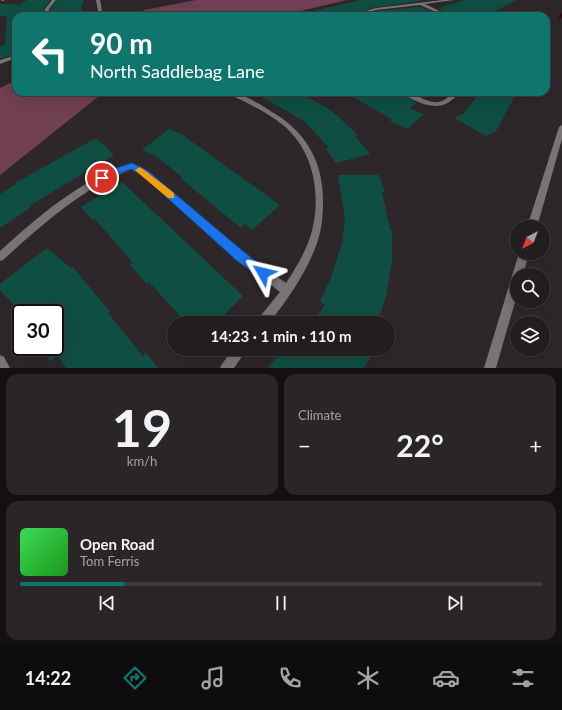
<!DOCTYPE html>
<html lang="en">
<head>
<meta charset="utf-8">
<style>
	body { margin:0; font-family:Lato,sans-serif; background:#2a2628; color:#f1f3f6; height:100vh; display:flex; flex-direction:column; font-size:15px; white-space:nowrap }
	* { box-sizing:border-box; margin:0 }
	p { font-size:13px; color:#a2a2a4 }
	.icon { flex:none; width:22px; height:22px; fill:none; stroke:currentColor; stroke-width:2; stroke-linecap:round; stroke-linejoin:round }
	.map { position:relative; height:368px; overflow:hidden }
	.sheet { display:flex; flex-direction:column; gap:6px; padding:6px; background:#131011; flex:1 }
	.sheet>* { flex:none }
	.banner { position:absolute; left:12px; top:12px; width:538px; height:84px; border-radius:12px; box-shadow:0 4px 16px #0002,0 0 0 1px #3f3b3d; background:#0f766e; color:#fff; overflow:hidden }
	.needle { width:26px; rotate:222deg }
	.fabs { position:absolute; left:510px; top:220px; display:grid; gap:8px }
	.fabs a { display:grid; place-items:center; width:40px; height:40px; border-radius:50%; background:#221d1f; box-shadow:0 4px 16px #0002,0 0 0 1px #3f3b3d; font-size:20px }
	.speed { position:absolute; left:12px; top:304px; display:flex; gap:8px; font-size:20px; font-weight:700; text-align:center }
	.speed>* { display:grid; place-content:center; width:52px; height:52px; border-radius:50%; background:#221d1f; box-shadow:0 4px 16px #0002,0 0 0 1px #3f3b3d; line-height:1 }
	.speed .limit { border:2px solid #111; border-radius:6px; background:#fff; color:#111 }
	.pin { position:absolute; display:grid; place-items:center; width:34px; height:34px; color:#fff; margin:-17px; border:2px solid #fff; border-radius:50%; box-shadow:0 1px 4px #0007 }
	.me { position:absolute; width:44px; margin:-22px; rotate:307deg; stroke-linejoin:round; filter:drop-shadow(0 0 3px #0008) }
	.turn { display:flex; align-items:center; gap:14px; height:84px; padding:0 12px; font-size:18px }
	.turn .icon { width:52px; height:52px; stroke-width:2.5 }
	.turn b { display:block; font-size:28px; line-height:34px }
	.big { font-size:30px; font-weight:700; line-height:1.1 }
	.sheet .tile { flex:1; display:flex; flex-direction:column; justify-content:center; gap:6px; min-width:0; padding:0 14px; border-radius:12px; background:#2a2628 }
	.sheet .dial { align-items:center; gap:0 }
	.dial b { font-size:52px; line-height:1 }
	.song { display:flex; align-items:center; gap:12px }
	.cover { width:48px; height:48px; border-radius:6px; background:linear-gradient(135deg,hsl(130 70% 55%),hsl(120 70% 35%)) }
	.played { height:4px; border-radius:2px; background:linear-gradient(90deg,#0f766e 20%,#3f3b3d 20%) }
	.keys { display:flex; justify-content:space-around; direction:ltr }
	.heat { display:flex; justify-content:space-between; align-items:center; font-size:22px; direction:ltr }
	.sheet .tiles { flex:1; display:grid; gap:6px; grid-template-columns:1fr 1fr }
	.tile:last-child { grid-column:span 2 }
	.trip { position:absolute; left:167px; top:316px; width:228px; height:40px; border-radius:20px; background:#221d1f; box-shadow:0 4px 16px #0002,0 0 0 1px #3f3b3d; font-weight:700; line-height:40px; text-align:center }
	.menu { display:flex; height:64px; justify-content:space-around; align-items:center; background:#0e0c0c; color:#a2a2a4 }
	.menu .icon { width:28px; height:28px }
	.menu .selected { color:#0f766e }
	.menu b { font-size:18px; color:#f1f3f6 }
	.map>svg:first-child { display:block }
	.green { fill:#714052 }
	.lines { fill:none; stroke-linecap:round; stroke-linejoin:round }
	.stream { stroke:#300117; stroke-width:2 }
	.building { fill:#0f4e43 }
	.street { fill:#787475; fill-rule:evenodd }
	.route { fill:#1a73e8; stroke:#114b97 }
	.slow { fill:#f59e0b }
</style>
</head>
<body>
<div class="map">
<svg width="562" height="368" viewBox="0 0 562 368">
	<rect width="100%" height="100%" fill="#2e2729"/>
	<g class="green">
		<path d="M196 0H347L280 16H134L144 10Z"/>
		<path d="M16 80V92H104L0 175V88Z"/>
	</g>
	<g class="lines">
		<path class="stream" d="M560 18 562 13"/>
	</g>
	<g class="building">
		<path d="M27 0H50L44 8 43 16H16V54L0 58V46L5 44 7 16H0V4H16L18 6Z"/>
		<path d="M57 0H84L81 8 82 13 78 14 79 16H50V10Z"/>
		<path d="M361 0H419L421 1 376 7 347 16H310L309 12Z"/>
		<path d="M465 0H517L486 16H451L438 8Z"/>
		<path d="M420 7 441 16H360L376 11Z"/>
		<path d="M253 92H296L311 99 329 109 344 122 358 135 355 136 370 154 336 163 326 149 329 148 304 121Z"/>
		<path d="M344 92H399L417 103 409 108 424 114 407 129 390 121 392 119Z"/>
		<path d="M410 92H435L425 98Z"/>
		<path d="M480 92H517L496 131 486 136 454 118 463 114Z"/>
		<path d="M169 129 181 134 280 205 252 230 245 224 241 228 180 178 182 177 156 156 142 150Z"/>
		<path d="M96 138 114 155 29 206 30 208 0 228V194L16 184 15 183Z"/>
		<path d="M338 175H379L385 192H382L390 229 392 230V260L386 297 377 323H312L325 305 320 301 331 278 342 243 345 218Z"/>
		<path d="M122 182 243 296 216 323H172L180 316 149 282 147 284 130 265 133 263 95 219 93 220 81 207Z"/>
		<path d="M47 248 71 268 73 267 110 312 108 313 143 356 146 353 158 368H66L58 356 50 362 41 347H55V313H21L0 290V284Z"/>
		<path d="M283 349 289 355 293 349H375L364 368H268Z"/>
	</g>
	<g class="lines">
		<g class="street">
			<path d="M0 0H5L3 1Z"/>
			<path d="M52 0H56L49 9 48 16H44L45 9Z"/>
			<path d="M96 0H100L103 16H99Z"/>
			<path d="M443 0H454L425 4 450 16H445L420 5 376 10 355 16H348L376 8Z"/>
			<path d="M16 55V58L0 64V60Z"/>
			<path d="M228 92C243 92 264 107 277 115 308 135 323 164 323 201 323 215 322 229 317 243 307 272 288 299 269 323H256L258 319 280 292 237 259 142 175 132 169C81 189 43 224 3 260L0 261V251C39 216 81 179 132 163L148 171 243 253 286 283C294 271 302 258 308 243 323 204 317 153 283 125 272 116 259 109 247 103 240 99 233 97 228 92Z"/>
			<path d="M400 92C423 92 432 115 454 92H460C446 109 433 109 414 100 409 98 404 95 400 92Z"/>
			<path d="M562 125V139L537 227H527L559 127Z"/>
			<path d="M519 253H529L523 275H517V295L496 368H484Z"/>
			<path d="M233 349H247L234 368H220L222 364Z"/>
			<path d="M0 355 4 357 10 368H0Z"/>
		</g>
	</g>
	<path class="route" d="M132 163 148 171 244 252 267 269 269 273 267 277 263 278 259 277 236 260 142 175 131 169 116 174 102 182 98 178 110 170Z"/>
	<path class="slow" d="M140 167 174 193V198H168L137 172 135 170Z"/>
</svg>
<div class="fabs">
<a><svg class="needle" viewBox="-14 -14 28 28"><path d="M0-13l5 13h-10z" fill="#e53935"/><path d="M0 13l5-13h-10z" fill="#a2a2a4"/></svg></a>
<a><svg class="icon" aria-label="search" viewBox="0 0 24 24"><circle cx="10" cy="10" r="6"/><path d="M15 15l6 6"/></svg></a>
<a><svg class="icon" aria-label="layers" viewBox="0 0 24 24"><path d="M12 4l9 5-9 5-9-5zM3 14l9 5 9-5"/></svg></a>
</div>
<div class="speed"><div class="limit">30</div></div>
<div class="pin" style="left:102px;top:178px;background:#d93025"><svg class="icon" aria-label="arrive" viewBox="0 0 24 24"><path d="M6 21V4h12l-3 4 3 4H6"/></svg></div>
<svg class="me" style="left:263px;top:273px" viewBox="-20 -20 40 40"><path d="M0-17L14 15 0 8-14 15z" fill="#1a73e8" stroke="#fff" stroke-width="4"/></svg>
<div class="trip">14:23 · 1 min · 110 m</div>
<div class="banner">
<div class="turn"><svg class="icon" aria-label="left" viewBox="0 0 24 24"><path d="M17 20v-9H6M10 6l-5 5 5 5"/></svg><div><b>90 m</b>North Saddlebag Lane</div></div>
</div>
</div>
<section class="sheet">
<div class="tiles">
<div class="tile dial"><b>19</b><p>km/h</p></div>
<div class="tile"><p>Climate</p>
<div class="heat"><a>−</a><b class="big">22°</b><a>+</a></div>
</div>
<div class="tile">
<div class="song"><i class="cover"></i><div><b>Open Road</b><p>Tom Ferris</p></div></div>
<div class="played"></div>
<div class="keys"><svg class="icon" aria-label="previous" viewBox="0 0 24 24"><path d="M18 5L8 12l10 7zM5 5v14"/></svg><svg class="icon" aria-label="pause" viewBox="0 0 24 24"><path d="M8 5v14M16 5v14"/></svg><svg class="icon" aria-label="next" viewBox="0 0 24 24"><path d="M6 5l10 7-10 7zM19 5v14"/></svg></div>
</div>
</div>
</section>
<nav class="menu">
<b>14:22</b>
<svg class="icon selected" aria-label="directions" viewBox="0 0 24 24"><path d="M12 3l9 9-9 9-9-9zM9 14v-3h6M13 9l2 2-2 2"/></svg>
<svg class="icon" aria-label="music" viewBox="0 0 24 24"><path d="M9 18V5l10-2v13"/><circle cx="6" cy="18" r="3"/><circle cx="16" cy="16" r="3"/></svg>
<svg class="icon" aria-label="phone" viewBox="0 0 24 24"><path d="M5 4h4l2 5-3 2q2 4 5 5l2-3 5 2v4C11 20 4 13 5 4z"/></svg>
<svg class="icon" aria-label="climate" viewBox="0 0 24 24"><path d="M12 3v18M4 7l16 10M4 17L20 7"/></svg>
<svg class="icon" aria-label="car" viewBox="0 0 24 24"><path d="M5 17H2v-5l4-1 3-4h7l3 4 3 1v5h-3M9 17h6M6 11h13"/><circle cx="7" cy="17" r="2"/><circle cx="17" cy="17" r="2"/></svg>
<svg class="icon" aria-label="filters" viewBox="0 0 24 24"><path d="M4 7h16M4 17h16"/><circle cx="9" cy="7" r="2"/><circle cx="15" cy="17" r="2"/></svg>
</nav>
</body>
</html>
